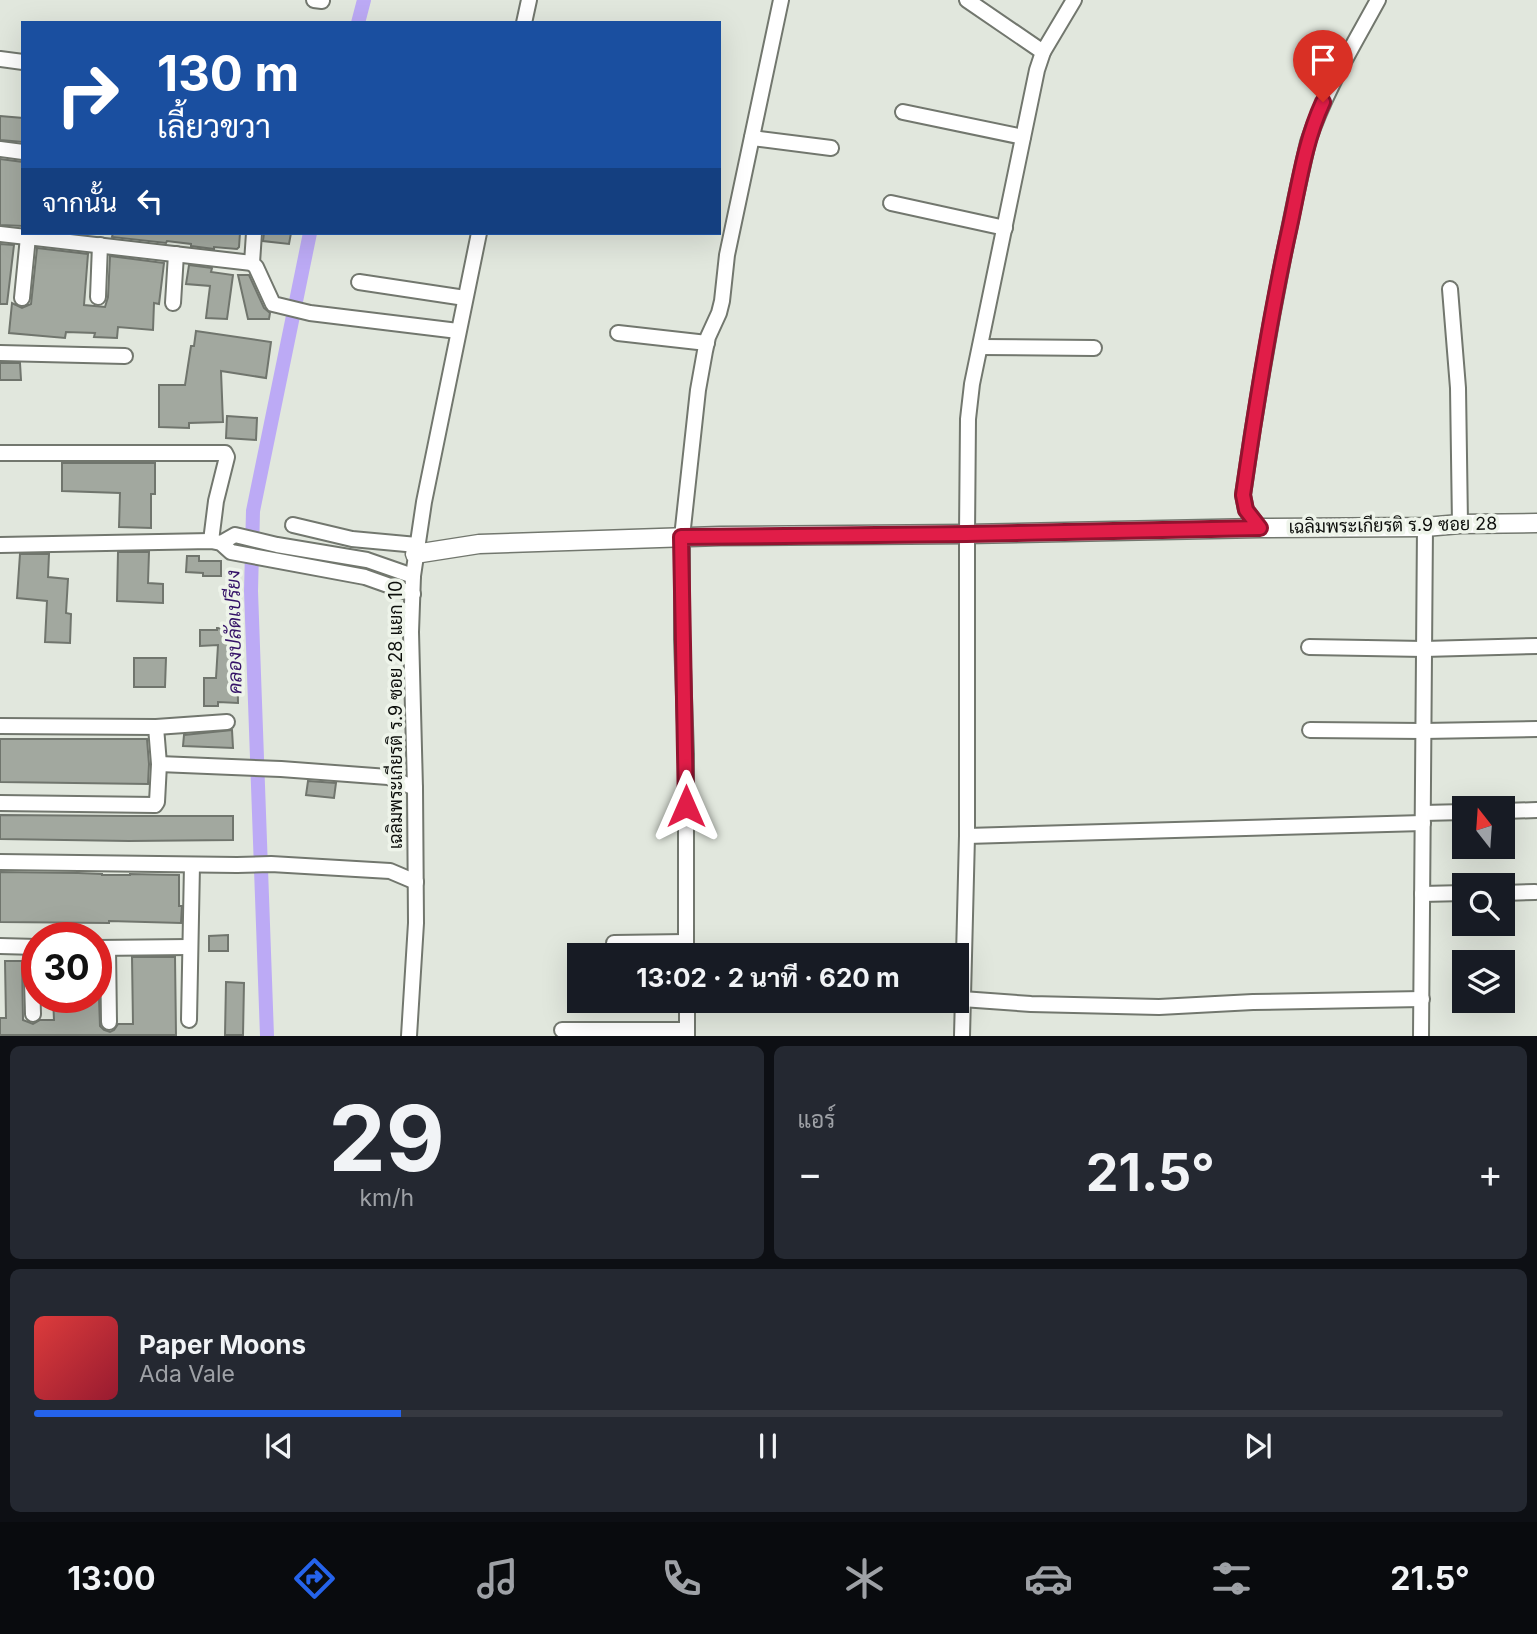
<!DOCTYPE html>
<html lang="th">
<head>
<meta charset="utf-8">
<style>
	body { margin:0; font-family:Inter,Sarabun,sans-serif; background:#242831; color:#f1f3f6; height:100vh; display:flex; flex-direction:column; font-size:26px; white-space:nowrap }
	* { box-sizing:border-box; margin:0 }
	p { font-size:23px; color:#9ea1a6 }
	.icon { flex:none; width:38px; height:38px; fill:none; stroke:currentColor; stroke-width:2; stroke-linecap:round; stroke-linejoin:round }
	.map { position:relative; height:1036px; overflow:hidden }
	.details { display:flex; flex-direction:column; gap:10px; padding:10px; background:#0d0f14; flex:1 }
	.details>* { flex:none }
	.top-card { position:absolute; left:21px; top:21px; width:700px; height:214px; border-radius:0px; box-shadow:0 7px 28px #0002; background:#1a4fa0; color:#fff; overflow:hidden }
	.needle { width:46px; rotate:343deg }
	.fabs { position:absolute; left:1452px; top:796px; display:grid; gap:14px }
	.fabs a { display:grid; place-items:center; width:63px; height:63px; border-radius:0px; background:#171b24; box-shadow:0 7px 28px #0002; font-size:35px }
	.speed { position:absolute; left:21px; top:922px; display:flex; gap:14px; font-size:35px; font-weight:700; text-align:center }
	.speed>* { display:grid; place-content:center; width:91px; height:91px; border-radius:50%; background:#171b24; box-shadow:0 7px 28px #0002; line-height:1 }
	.speed .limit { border:10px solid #d22; background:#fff; color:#111 }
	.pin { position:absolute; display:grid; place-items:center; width:60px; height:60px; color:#fff; margin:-72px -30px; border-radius:50% 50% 50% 0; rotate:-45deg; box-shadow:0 0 7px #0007 }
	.pin .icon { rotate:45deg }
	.me { position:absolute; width:77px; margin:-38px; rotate:0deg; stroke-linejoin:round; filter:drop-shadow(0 0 5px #0008) }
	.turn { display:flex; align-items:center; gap:24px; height:147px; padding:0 21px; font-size:32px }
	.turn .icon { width:91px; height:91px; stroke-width:2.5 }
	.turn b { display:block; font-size:49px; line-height:60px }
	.then { display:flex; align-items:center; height:66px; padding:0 21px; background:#0003; gap:14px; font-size:26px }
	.big { font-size:52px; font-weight:700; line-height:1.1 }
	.details .tile { flex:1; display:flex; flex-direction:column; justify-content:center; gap:10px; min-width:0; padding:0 24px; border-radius:10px; background:#242831 }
	.details .dial { align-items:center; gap:0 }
	.dial b { font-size:91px; line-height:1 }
	.song { display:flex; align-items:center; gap:21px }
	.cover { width:84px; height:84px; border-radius:10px; background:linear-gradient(135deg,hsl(0 70% 55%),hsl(350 70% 35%)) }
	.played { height:7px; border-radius:4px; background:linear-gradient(90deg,#2563eb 25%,#363941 25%) }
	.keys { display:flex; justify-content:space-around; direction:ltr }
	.heat { display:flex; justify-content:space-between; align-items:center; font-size:38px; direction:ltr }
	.details .tiles { flex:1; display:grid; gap:10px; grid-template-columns:1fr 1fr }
	.tile:last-child { grid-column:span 2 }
	.trip { position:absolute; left:567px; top:943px; width:402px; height:70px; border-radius:0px; background:#171b24; box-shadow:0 7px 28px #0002; font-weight:700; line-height:70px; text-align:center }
	.menu { display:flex; height:112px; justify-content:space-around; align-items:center; background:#090b0e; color:#9ea1a6 }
	.menu .icon { width:49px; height:49px }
	.menu .current { color:#2563eb }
	.menu b { font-size:32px; color:#f1f3f6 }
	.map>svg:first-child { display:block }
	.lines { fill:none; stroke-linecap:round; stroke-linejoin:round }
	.canal { stroke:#bcaaf5; stroke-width:14 }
	.building { fill:#a2a89f; stroke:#70756d; stroke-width:2 }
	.minor-casing { stroke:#72776e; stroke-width:18 }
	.tertiary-casing { stroke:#72776e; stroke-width:21 }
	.minor { stroke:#fff; stroke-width:14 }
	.tertiary { stroke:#fff; stroke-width:18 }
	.route-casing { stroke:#92132f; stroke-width:18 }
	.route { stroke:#e11d48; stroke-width:12 }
	.labels { text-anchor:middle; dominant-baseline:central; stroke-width:7; stroke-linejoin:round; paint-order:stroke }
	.street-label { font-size:18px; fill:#0d0f0c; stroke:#eef4ea }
	.water-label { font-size:19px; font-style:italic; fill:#341167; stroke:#eef4ea }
</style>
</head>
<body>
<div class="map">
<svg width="1537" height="1036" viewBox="0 0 1537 1036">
	<rect width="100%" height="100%" fill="#e1e7dd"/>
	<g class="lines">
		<g class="canal">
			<path d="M358 23 364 0"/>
			<path d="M267 1036 251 591 253 511 310 233"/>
		</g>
	</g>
	<g class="building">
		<path d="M0 116 23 118V142L0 140Z"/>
		<path d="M0 159 23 162V226L0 225Z"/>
		<path d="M113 233H240L239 247 237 249 214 247V249L191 246V244L167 241 166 243 112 237Z"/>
		<path d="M264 233H291L289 244 263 241Z"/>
		<path d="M0 244 14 245 7 304H0Z"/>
		<path d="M37 248 88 254 84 305 105 307 108 297 110 256 164 263 159 304 154 303 153 330 118 327 117 338 94 337 95 333 66 332 65 338 9 333 12 303 22 308 31 304Z"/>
		<path d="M189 265 212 268 211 272 233 275 227 319 206 318 210 286 186 284Z"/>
		<path d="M238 275H249L264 308 270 313 269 319H248Z"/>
		<path d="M196 331 271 342 266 378 221 371 223 422 189 423V428L159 427V385H185L191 346H194Z"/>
		<path d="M0 363H20L21 380H0Z"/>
		<path d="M227 416 257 418 256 440 226 438Z"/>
		<path d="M62 463H155V494H151V528L119 527 120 493 62 491Z"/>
		<path d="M118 552H149L148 583 163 584V603L117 601Z"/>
		<path d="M20 554H49L48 577 68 579 66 613 71 614 70 643 45 642 47 601 17 598Z"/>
		<path d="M187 556H199V561H221V576H203V573L186 572Z"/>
		<path d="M217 628 237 630 238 703 218 702V706H204V678H216L218 645 200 646V630H217Z"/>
		<path d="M134 658H166L165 687H134Z"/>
		<path d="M232 730 233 748 183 746 184 735Z"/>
		<path d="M0 739H147L149 764 148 784 0 782Z"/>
		<path d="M308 781 336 783 334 798 306 795Z"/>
		<path d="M0 815 126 816H233V840L129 841 0 839Z"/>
		<path d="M0 872 78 873 102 874V875H130V874L179 875V906H182L181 923 109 921V923L0 922Z"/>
		<path d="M228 935V951H209V936Z"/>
		<path d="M132 957H175L176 1035H0V1018H6L5 961H22L23 1020 33 1024 40 1020H54L53 998H99L100 1026 104 1030 110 1032 114 1030 118 1024H133Z"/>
		<path d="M226 982 244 983 243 1035H225Z"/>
	</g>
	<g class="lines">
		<g class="minor-casing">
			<g id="minor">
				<path d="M314 0 322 1"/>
				<path d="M967 0 1043 52"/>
				<path d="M524 23 529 0"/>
				<path d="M0 59 23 62"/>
				<path d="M903 112 1023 137"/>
				<path d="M752 138 831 148"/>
				<path d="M0 149 23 152"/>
				<path d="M891 203 1005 228"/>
				<path d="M254 233 252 263 256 267 273 304 310 313 458 331"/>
				<path d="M0 234 252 263"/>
				<path d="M359 282 465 298"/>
				<path d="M1450 289 1458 388 1460 524"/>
				<path d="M98 297 100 245"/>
				<path d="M22 298 28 237"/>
				<path d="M173 303 176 254"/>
				<path d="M618 333 707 343"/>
				<path d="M980 347 1094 348"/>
				<path d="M0 353 125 356"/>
				<path d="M0 453H225L227 457 216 501 211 541"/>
				<path d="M293 525 352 539 417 545"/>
				<path d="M1260 528 1246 510 1243 495C1260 376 1281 259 1308 142 1325 91 1353 46 1378 0"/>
				<path d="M221 543 235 535 277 545 367 560 413 576"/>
				<path d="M0 545 211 541 221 543 231 552 365 577 413 594"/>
				<path d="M1309 647 1424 649 1537 646"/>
				<path d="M0 726 156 727 159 764 157 802 155 805 0 803"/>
				<path d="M156 727 227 722"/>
				<path d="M1310 730 1423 731 1537 729"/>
				<path d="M159 764 281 769 388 777 415 788"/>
				<path d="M1503 811 1537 810"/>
				<path d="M1423 813 1465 812"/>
				<path d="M967 836 1423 823"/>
				<path d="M0 862 237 865 271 864 390 871 416 882"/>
				<path d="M1503 893 1535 892"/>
				<path d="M1422 894 1465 893"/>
				<path d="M614 943 686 942"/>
				<path d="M0 946 37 947"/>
				<path d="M31 947 33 1014"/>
				<path d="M96 948 189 947"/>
				<path d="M108 948 109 1022"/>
				<path d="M686 956V754L682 639V537L698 390 705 351 708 337 719 313 722 301 727 255 781 0"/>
				<path d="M962 999 1031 1004 1159 1007 1253 1002 1422 999"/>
				<path d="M687 1001V1036"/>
				<path d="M189 1020 192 865"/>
				<path d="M562 1030H687"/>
				<path d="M409 1036 416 923 415 788 411 632 413 576 424 502 479 233"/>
				<path d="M962 1036 967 836V534L968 419 972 384 1037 70 1043 52 1074 0"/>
				<path d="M1421 1036 1425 527"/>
			</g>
		</g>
		<g class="tertiary-casing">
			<path id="tertiary" d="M415 554 479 544 720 536 967 534 1260 528 1425 527 1460 524 1537 523"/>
		</g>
		<use href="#minor" class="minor"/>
		<use href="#tertiary" class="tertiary"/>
	</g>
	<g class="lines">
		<g class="route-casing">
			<path id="route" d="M686 806 681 537 967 534 1260 528 1246 510 1243 495C1256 405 1270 315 1290 226 1299 184 1305 141 1323 102"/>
		</g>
		<use href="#route" class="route"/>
	</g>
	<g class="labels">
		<g class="street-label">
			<text transform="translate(1393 525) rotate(-1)">เฉลิมพระเกียรติ ร.9 ซอย 28</text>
			<text transform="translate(395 715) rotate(-90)">เฉลิมพระเกียรติ ร.9 ซอย 28 แยก 10</text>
		</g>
		<g class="water-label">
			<text transform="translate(234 632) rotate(-91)">คลองปลัดเปรียง</text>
		</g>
	</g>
</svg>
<div class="fabs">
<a><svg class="needle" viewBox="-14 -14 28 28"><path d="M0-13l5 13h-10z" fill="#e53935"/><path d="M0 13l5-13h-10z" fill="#9ea1a6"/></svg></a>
<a><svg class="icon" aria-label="search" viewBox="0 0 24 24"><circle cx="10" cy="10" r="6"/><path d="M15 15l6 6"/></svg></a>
<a><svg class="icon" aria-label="layers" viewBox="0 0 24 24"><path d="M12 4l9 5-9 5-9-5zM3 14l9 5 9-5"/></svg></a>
</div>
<div class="speed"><div class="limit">30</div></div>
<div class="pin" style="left:1323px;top:102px;background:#d93025"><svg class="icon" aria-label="arrive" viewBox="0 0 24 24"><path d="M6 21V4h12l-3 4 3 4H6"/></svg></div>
<svg class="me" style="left:686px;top:806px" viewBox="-20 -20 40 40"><path d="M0-17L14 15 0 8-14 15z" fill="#e11d48" stroke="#fff" stroke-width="4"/></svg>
<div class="trip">13:02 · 2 นาที · 620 m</div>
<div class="top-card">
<div class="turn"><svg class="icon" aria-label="right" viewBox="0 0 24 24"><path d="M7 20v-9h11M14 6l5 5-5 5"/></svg><div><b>130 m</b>เลี้ยวขวา</div></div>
<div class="then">จากนั้น<svg class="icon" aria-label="left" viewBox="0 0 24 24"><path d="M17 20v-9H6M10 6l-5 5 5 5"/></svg></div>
</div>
</div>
<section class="details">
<div class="tiles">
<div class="tile dial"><b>29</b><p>km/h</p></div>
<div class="tile"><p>แอร์</p>
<div class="heat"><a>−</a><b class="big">21.5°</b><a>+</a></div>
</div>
<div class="tile">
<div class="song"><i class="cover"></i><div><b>Paper Moons</b><p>Ada Vale</p></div></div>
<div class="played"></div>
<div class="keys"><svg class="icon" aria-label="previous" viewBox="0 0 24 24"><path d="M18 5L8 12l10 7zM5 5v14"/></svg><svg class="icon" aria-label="pause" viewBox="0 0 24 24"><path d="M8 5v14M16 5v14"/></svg><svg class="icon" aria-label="next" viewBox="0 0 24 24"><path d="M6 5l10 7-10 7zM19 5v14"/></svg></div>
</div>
</div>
</section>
<nav class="menu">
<b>13:00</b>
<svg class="icon current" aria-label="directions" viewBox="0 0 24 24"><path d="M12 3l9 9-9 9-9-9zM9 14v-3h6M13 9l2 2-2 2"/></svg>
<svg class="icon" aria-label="music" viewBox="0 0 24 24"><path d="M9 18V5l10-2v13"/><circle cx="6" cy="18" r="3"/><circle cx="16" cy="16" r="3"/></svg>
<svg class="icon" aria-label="phone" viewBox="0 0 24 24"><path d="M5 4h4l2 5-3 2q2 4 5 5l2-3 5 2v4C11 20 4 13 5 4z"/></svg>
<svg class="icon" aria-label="climate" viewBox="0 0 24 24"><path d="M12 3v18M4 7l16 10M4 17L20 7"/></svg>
<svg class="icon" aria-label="car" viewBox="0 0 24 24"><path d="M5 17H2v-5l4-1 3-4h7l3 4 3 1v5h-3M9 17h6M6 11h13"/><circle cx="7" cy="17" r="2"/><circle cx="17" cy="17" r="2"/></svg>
<svg class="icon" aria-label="filters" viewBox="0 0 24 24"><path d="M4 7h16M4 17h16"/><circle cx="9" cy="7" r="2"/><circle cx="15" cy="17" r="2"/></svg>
<b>21.5°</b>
</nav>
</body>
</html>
